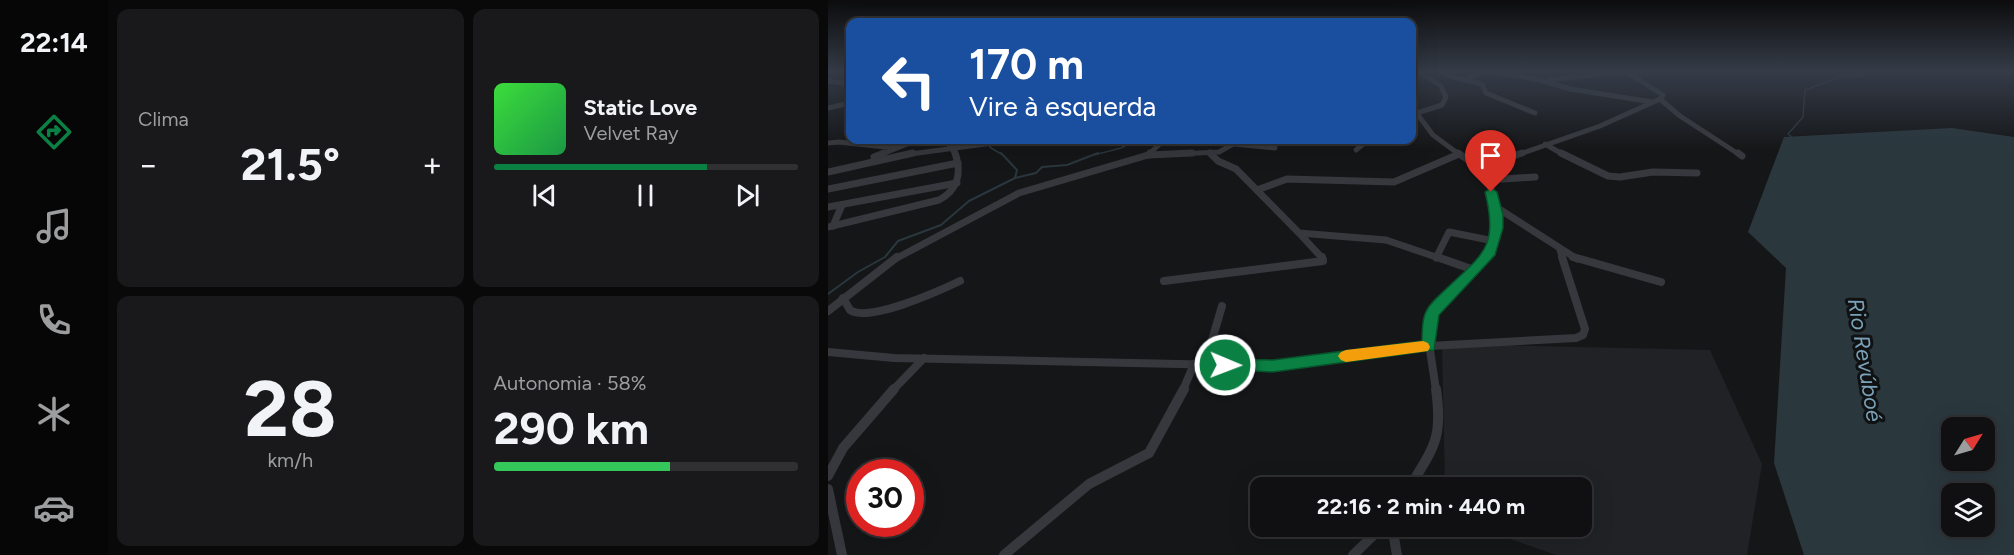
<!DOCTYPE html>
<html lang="pt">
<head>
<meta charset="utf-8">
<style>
	body { margin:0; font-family:Figtree,sans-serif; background:#19191b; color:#f1f3f6; height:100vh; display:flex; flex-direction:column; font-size:22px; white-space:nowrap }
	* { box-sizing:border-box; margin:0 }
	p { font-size:20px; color:#9c9d9f }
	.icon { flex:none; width:33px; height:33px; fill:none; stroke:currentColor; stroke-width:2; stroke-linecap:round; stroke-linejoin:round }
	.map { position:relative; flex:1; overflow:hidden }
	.panel { display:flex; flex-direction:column; gap:9px; padding:9px; background:#09090a; width:720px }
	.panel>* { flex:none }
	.top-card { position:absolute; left:18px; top:18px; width:570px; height:126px; border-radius:12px; box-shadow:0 6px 24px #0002,0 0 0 2px #303032; background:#1a4fa0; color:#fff; overflow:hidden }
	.needle { width:39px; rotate:53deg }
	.tools { position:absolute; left:1113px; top:417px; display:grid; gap:12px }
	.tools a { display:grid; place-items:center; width:54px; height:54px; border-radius:12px; background:#101012; box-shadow:0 6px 24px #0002,0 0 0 2px #303032; font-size:30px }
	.speed { position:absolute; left:18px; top:459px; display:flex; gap:12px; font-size:30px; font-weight:700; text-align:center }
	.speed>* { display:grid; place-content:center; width:78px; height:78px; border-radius:50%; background:#101012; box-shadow:0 6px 24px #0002,0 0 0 2px #303032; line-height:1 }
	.speed .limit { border:9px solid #d22; background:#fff; color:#111 }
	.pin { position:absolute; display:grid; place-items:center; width:51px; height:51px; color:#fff; margin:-62px -26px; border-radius:50% 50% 50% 0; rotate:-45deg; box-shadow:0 0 6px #0007 }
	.pin .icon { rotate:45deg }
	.me { position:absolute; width:66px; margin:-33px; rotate:91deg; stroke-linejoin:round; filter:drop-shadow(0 0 4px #0008) }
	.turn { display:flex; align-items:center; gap:21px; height:126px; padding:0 24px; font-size:27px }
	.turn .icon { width:78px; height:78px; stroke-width:2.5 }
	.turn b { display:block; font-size:42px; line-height:51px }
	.big { font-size:45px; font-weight:700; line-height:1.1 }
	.panel .card { flex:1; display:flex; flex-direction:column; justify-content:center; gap:9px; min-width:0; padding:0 21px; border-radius:12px; background:#19191b }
	.panel .dial { align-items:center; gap:0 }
	.dial b { font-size:78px; line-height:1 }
	.song { display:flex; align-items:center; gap:18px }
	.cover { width:72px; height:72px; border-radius:9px; background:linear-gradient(135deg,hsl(120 70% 55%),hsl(140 70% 35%)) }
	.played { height:6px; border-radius:3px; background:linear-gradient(90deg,#0b8043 70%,#303032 70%) }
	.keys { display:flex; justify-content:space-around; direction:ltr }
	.heat { display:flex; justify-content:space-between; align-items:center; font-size:33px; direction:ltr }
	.charge { height:9px; border-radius:4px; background:linear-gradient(90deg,#34c759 58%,#303032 0) }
	.panel .tiles { flex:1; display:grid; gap:9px; grid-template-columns:repeat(2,1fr) }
	.trip { position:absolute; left:422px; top:477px; width:342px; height:60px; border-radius:12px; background:#101012; box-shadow:0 6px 24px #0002,0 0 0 2px #303032; font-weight:700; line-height:60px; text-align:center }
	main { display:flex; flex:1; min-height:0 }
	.tab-bar { display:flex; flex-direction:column; width:108px; justify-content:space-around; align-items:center; background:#060607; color:#9c9d9f }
	.tab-bar .icon { width:42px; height:42px }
	.tab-bar .selected { color:#0b8043 }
	.tab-bar b { font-size:27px; color:#f1f3f6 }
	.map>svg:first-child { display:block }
	.built { fill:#212225 }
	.water { fill:#2a373d; fill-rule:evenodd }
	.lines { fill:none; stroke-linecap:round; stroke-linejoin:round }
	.stream-far1 { stroke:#2a373d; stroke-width:1.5 }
	.stream { stroke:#2a373d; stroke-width:2 }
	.minor-far3 { stroke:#36383d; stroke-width:5 }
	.minor-far2 { stroke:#36383d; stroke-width:7 }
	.minor-far1 { stroke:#36383d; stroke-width:8 }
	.minor { stroke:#36383d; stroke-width:10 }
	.route { fill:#0b8043; stroke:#07532c; stroke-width:1.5 }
	.slow { fill:#f59e0b }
	.labels { text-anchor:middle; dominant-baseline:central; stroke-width:6; stroke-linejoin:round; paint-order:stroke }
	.water-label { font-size:22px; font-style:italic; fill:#7aa1b7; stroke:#101113 }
</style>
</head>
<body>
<main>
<nav class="tab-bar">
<b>22:14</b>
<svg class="icon selected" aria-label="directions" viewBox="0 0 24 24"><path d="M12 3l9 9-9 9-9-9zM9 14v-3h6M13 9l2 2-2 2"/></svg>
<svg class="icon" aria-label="music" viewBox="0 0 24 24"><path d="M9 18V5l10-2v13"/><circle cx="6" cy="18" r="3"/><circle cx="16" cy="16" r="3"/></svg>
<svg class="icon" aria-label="phone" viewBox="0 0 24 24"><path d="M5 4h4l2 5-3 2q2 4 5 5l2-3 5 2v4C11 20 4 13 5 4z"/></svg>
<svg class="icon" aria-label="climate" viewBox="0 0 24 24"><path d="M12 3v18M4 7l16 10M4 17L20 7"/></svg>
<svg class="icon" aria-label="car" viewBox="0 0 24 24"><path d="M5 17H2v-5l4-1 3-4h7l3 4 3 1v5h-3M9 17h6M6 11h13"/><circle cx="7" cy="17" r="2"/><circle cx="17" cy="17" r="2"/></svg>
</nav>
<section class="panel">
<div class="tiles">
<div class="card"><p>Clima</p>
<div class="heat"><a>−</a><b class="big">21.5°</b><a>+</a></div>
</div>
<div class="card">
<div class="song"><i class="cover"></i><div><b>Static Love</b><p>Velvet Ray</p></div></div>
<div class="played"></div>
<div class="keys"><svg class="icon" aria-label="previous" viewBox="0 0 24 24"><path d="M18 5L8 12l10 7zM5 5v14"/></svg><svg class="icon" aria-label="pause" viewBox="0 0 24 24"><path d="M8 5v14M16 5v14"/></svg><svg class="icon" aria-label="next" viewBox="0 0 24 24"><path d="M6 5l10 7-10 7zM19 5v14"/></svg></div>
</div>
<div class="card dial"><b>28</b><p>km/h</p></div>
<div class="card"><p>Autonomia · 58%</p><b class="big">290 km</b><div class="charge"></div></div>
</div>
</section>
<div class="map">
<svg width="1186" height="555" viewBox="0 0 1186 555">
	<rect width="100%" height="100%" fill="#151618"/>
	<path class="built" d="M614 344 882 350 934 464 919 555H728L648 527 753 526V488L617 487Z"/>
	<path class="water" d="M1124 128 1186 137V555H976L946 463 958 268 920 232 956 137ZM1124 428H1156V460H1124ZM1124 494H1156V526H1124Z"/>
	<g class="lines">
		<g class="stream-far1">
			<path d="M964 137 960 134 975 117 977 90 1015 76 1034 75 1042 71"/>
			<path d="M157 140 163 148 175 155"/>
			<path d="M266 155 293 148 308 140"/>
		</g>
		<g class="stream">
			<path d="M187 178 208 173 214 167 239 165 270 153"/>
			<path d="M0 294 30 272 57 257 70 241 113 225 141 201 187 178 189 170 173 153"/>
		</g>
		<g class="minor-far3">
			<path d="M612 71 628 78 654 84 658 93 707 113"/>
			<path d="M664 71 712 80 743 89 824 102"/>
			<path d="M584 75 603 71"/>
			<path d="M640 79 655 71"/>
			<path d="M721 80 796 71"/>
			<path d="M0 81 22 84"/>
			<path d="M832 99 852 116 912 155"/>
			<path d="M584 107 605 135 632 155"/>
			<path d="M0 108 22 103"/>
			<path d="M589 113 614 105 618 97 613 86 590 71"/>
			<path d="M118 140 128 155"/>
			<path d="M0 143 11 142 66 148"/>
			<path d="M406 144 447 148"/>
			<path d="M717 144 736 155"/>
			<path d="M528 150 540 140"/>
			<path d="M52 155 89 140"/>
			<path d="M75 155 187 140"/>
			<path d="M320 155 336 140"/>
			<path d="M328 155 391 152 412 140"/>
			<path d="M689 155 772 126 832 99 835 95 797 71"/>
		</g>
		<g class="minor-far2">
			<path d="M382 153 390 161 408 169 471 233 558 240 614 259"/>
			<path d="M630 153C641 161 652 167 658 178 670 197 674 242 657 259"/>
			<path d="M733 153 780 176 792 177 825 172 869 173"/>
			<path d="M910 153 914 156"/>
			<path d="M320 155 322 153"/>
			<path d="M46 157 56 153"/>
			<path d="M651 168 694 153"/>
			<path d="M0 172 85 153"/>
			<path d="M660 180 707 177"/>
			<path d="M0 189 130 163"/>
			<path d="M429 190 459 179 566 182 631 154"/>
			<path d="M0 207 129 183"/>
			<path d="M668 207 749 259"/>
			<path d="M5 226 14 205"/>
			<path d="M0 227 111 200C130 190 134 173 127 153"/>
			<path d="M472 234 495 259"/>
			<path d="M732 250 735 259"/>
			<path d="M608 258 621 232 666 241"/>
			<path d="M67 259 191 193 320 155 364 153"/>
		</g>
		<g class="minor-far1">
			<path d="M609 257 646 270"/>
			<path d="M745 257 833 282"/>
			<path d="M336 281 495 261 494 257"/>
			<path d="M15 298 22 310C40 323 111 291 132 281"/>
			<path d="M0 311 69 257"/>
			<path d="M0 352 66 358 445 366 601 346 748 338 755 335 757 329 734 257"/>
			<path d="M377 364 394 306"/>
			<path d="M65 390 96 358"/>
			<path d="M355 390 366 364"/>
			<path d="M608 390 600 337 604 314 659 257"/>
		</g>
		<g class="minor">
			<path d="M0 476 15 448 66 389"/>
			<path d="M581 488C606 447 615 439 608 389"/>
			<path d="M0 489 14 555"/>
			<path d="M564 526 569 555"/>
			<path d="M176 555 261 484 321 453 356 389"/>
			<path d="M525 555 555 526"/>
		</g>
	</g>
	<linearGradient id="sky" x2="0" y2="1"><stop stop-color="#0c0c0d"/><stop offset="0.48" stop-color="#353c48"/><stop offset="1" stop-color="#353c48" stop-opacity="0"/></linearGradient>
	<rect width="1186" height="149" fill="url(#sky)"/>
	<path class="route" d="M663 188 669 192 675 215V228L667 255 611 315 606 350 445 372 391 369 389 365 391 361 397 359 445 360 594 341C594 333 594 322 597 314 600 304 611 296 618 289 655 254 671 247 657 192Z"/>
	<path class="slow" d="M595 341 600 343 602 347 600 351 518 362 513 360 510 356 513 352 518 350Z"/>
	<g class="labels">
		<g class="water-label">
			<text transform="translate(1037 360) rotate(81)">Rio Revúboé</text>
		</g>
	</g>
</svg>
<div class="tools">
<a><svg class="needle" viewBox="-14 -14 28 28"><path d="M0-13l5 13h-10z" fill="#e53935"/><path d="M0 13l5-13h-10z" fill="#9c9d9f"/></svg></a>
<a><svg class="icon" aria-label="layers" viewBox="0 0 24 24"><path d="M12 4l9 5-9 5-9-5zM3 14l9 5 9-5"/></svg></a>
</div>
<div class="speed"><div class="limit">30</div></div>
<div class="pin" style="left:663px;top:192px;background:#d93025"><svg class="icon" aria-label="arrive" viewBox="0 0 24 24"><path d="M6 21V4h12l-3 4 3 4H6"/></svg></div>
<svg class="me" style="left:397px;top:365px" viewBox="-20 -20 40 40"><circle r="17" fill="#0b8043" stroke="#fff" stroke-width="3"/><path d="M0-11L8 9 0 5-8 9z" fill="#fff"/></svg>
<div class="trip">22:16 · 2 min · 440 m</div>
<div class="top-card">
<div class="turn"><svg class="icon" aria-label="left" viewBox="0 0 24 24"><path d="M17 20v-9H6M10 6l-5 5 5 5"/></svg><div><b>170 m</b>Vire à esquerda</div></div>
</div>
</div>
</main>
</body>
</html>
